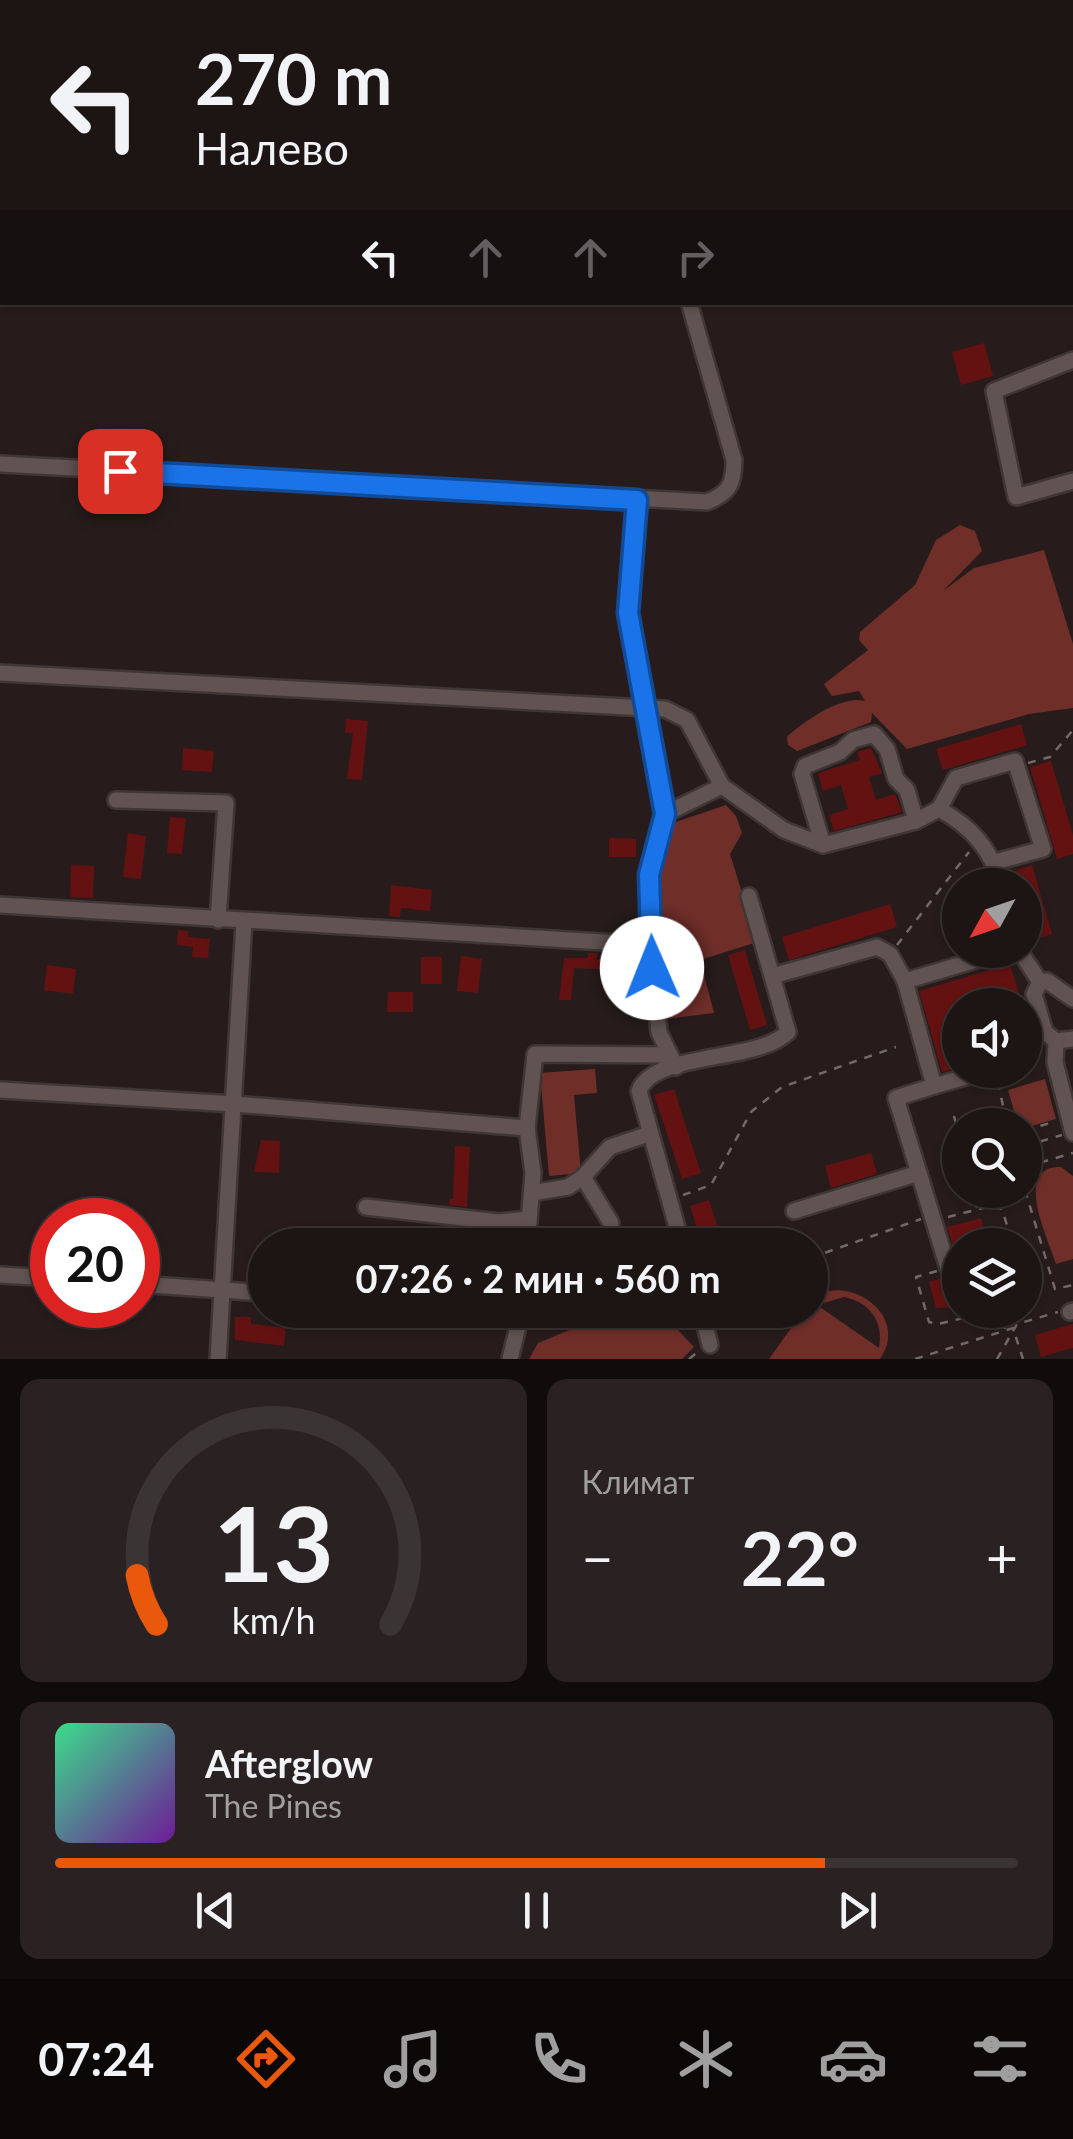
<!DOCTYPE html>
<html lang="ru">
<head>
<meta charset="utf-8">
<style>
	body { margin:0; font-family:Lato,sans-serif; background:#2a2222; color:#f1f3f6; height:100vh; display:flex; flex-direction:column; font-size:38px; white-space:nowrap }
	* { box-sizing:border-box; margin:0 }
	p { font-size:32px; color:#a09fa0 }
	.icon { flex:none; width:55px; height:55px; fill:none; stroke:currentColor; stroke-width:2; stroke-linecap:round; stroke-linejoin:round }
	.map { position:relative; height:1359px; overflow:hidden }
	.drawer { display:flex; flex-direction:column; gap:20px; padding:20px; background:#100c0b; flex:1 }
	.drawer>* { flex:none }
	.top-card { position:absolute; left:0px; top:0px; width:1075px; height:305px; box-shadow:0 2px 8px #0004,0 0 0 2px #3b3434; background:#1d1514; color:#f1f3f6; overflow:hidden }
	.needle { width:65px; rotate:230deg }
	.fabs { position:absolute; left:942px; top:868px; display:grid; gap:20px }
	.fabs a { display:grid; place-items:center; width:100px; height:100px; border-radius:50%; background:#1d1514; box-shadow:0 2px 8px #0004,0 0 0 2px #3b3434; font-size:50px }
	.speed { position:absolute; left:30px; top:1198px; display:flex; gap:20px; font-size:50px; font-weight:700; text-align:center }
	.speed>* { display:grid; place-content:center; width:130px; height:130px; border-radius:50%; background:#1d1514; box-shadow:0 2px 8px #0004,0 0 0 2px #3b3434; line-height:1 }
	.speed .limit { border:15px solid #d22; background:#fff; color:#111 }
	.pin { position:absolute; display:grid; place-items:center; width:85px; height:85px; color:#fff; margin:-42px; border-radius:20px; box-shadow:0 5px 15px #0006 }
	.me { position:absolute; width:110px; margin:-55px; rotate:359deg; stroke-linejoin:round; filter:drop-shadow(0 0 8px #0008) }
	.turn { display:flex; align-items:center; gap:35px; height:210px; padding:0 30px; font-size:45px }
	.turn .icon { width:130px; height:130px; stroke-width:2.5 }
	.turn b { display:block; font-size:70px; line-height:85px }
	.lanes { display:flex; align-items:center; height:95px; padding:0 30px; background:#0003; justify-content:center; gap:50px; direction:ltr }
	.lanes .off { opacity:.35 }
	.big { font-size:75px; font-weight:700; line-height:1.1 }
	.drawer .card { flex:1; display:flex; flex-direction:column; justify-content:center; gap:15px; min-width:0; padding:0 35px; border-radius:20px; background:#2a2222 }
	.drawer .dial { align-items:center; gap:0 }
	.dial svg { height:260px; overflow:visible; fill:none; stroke:#3b3434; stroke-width:7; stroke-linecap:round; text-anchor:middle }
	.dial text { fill:#f1f3f6; stroke:none }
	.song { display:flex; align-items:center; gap:30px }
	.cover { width:120px; height:120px; border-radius:15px; background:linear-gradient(135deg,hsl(150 70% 55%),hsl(280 70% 35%)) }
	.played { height:10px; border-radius:5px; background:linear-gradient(90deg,#ea580c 80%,#3b3434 80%) }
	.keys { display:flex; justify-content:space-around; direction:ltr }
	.heat { display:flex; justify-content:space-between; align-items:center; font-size:55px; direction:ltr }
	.drawer .tiles { flex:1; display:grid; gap:20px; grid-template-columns:1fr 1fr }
	.card:last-child { grid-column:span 2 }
	.trip { position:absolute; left:248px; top:1228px; width:580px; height:100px; border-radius:50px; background:#1d1514; box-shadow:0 2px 8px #0004,0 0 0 2px #3b3434; font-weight:700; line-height:100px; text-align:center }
	.tabs { display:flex; height:160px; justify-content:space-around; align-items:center; background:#0c0808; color:#a09fa0 }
	.tabs .icon { width:70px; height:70px }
	.tabs .on { color:#ea580c }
	.tabs b { font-size:45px; color:#f1f3f6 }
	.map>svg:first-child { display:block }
	.green { fill:#702e29; fill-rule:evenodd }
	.building { fill:#631211 }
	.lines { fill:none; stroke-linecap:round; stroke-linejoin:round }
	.minor-casing { stroke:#403636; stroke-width:20 }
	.path { stroke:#736968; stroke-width:2.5; stroke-dasharray:8 8; stroke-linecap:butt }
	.minor { stroke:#605351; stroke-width:15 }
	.route-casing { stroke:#114b97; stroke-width:25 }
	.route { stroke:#1a73e8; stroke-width:18 }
</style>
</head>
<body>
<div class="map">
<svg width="1073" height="1359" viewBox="0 0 1073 1359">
	<rect width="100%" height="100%" fill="#271c1b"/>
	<g class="green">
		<path d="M960 525 975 531 982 551 943 591 974 568 1044 550 1073 644V708L1029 714 907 749 872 713 871 722 797 751 788 745 787 737C804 721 842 695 865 701L859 691 832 696 824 684 868 650 859 640 860 632 915 585 936 540Z"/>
		<path d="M726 805 736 816 742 833 730 854 757 942 700 960 714 1013 665 1019 656 883 670 824Z"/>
		<path d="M595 1069 597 1093 574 1095 581 1173 549 1176 540 1073Z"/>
		<path d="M1045 1079 1056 1119 1025 1128 1018 1125 1008 1090Z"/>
		<path d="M1061 1167 1073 1176V1259L1056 1264C1048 1238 1012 1166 1061 1167Z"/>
		<path d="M823 1284 829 1291C866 1285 906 1323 880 1359H769L804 1310H810V1301ZM844 1297C870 1302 884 1322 879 1348L817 1305Z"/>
		<path d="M618 1310H659L694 1347 682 1359H529L538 1343Z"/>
	</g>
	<g class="building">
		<path d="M984 343 993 376 961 385 952 352Z"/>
		<path d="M346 719 368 721 362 780 347 779 353 733H345Z"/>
		<path d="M1021 724 1027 745 943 770 936 749Z"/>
		<path d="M183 748 214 751 212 772 182 770Z"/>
		<path d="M871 748 882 773 869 777 876 800 895 794 902 812 834 831 829 815 848 809 841 785 823 791 818 773 860 760 857 752Z"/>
		<path d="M1051 761 1073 835V854L1057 859 1030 767Z"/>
		<path d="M170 817 186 818 182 854 167 853Z"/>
		<path d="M128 833 146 836 141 879 123 877Z"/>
		<path d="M609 838 636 839V857H609Z"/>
		<path d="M71 865 94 866 93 898 70 897Z"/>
		<path d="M1032 865 1052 934 1031 941 1025 920V885H1015L1011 872Z"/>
		<path d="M391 885 432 890 430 911 401 908 400 917 389 916Z"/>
		<path d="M890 904 897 927 789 960 782 937Z"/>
		<path d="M178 930 188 931V937L210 939 208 958 192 957 193 947 177 945Z"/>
		<path d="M745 950 767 1025 750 1030 728 955Z"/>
		<path d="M588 953H598L597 959 634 960 633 983 623 988 613 982V970L574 968 571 1000H559L564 958H588Z"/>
		<path d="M461 956 482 959 478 993 457 991Z"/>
		<rect x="421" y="957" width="21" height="27"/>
		<path d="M1010 964 1020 997 995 1005H960V1067L942 1072 919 991Z"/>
		<path d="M47 965 76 969 73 994 44 990Z"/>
		<path d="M388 992H413V1012H387Z"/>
		<path d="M674 1089 701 1173 682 1179 654 1095Z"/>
		<path d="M261 1140 280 1141 279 1173 254 1172Z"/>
		<path d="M455 1146 470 1147 467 1207 449 1205 450 1199H453Z"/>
		<path d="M871 1153 877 1174 831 1188 825 1166Z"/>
		<path d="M709 1200 723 1245H702L690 1206Z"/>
		<path d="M981 1218 987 1244 960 1245 959 1264 947 1227Z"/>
		<path d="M375 1229 426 1235 425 1245H374Z"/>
		<path d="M960 1273V1307L936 1308 929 1282Z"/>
		<path d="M235 1317H251V1324L286 1328 284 1346 235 1340Z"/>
		<path d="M1073 1324V1348L1041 1357 1035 1335Z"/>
	</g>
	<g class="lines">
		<g class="minor-casing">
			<g id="minor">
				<path d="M604 0 605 2"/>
				<path d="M438 2 449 0"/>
				<path d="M969 2 978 0"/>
				<path d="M0 99 2 98"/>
				<path d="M1072 147 1073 152"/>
				<path d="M1073 360 994 391 1016 497 1073 481"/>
				<path d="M0 464 707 502C730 493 734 483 734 460L689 302"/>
				<path d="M637 500 628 613 665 814"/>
				<path d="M0 673 665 709 687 720 722 786"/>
				<path d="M116 800 226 803 218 920"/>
				<path d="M939 809C972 827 991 849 1001 885"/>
				<path d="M823 845 802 774 805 766 840 752 853 740 874 734 887 749 896 779 907 790 916 821"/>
				<path d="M0 905 652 945"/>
				<path d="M1019 950 1040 982"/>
				<path d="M772 976 877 947 890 954 905 981"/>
				<path d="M1073 999 1047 981 1040 982 1034 994 1045 1032 1056 1041 1073 1039"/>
				<path d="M1056 1041 1055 1062 1073 1133"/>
				<path d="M676 1067 659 1032 652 968 649 875 665 814 722 786 784 830 823 845 916 821 939 809 956 778 1015 761 1043 849 995 862"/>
				<path d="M990 1070 934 1086 905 981 1010 950"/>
				<path d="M934 1086 896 1098 948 1268"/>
				<path d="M0 1090 235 1104 527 1128"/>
				<path d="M532 1193 568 1187 583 1177"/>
				<path d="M366 1207 499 1222 529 1219"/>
				<path d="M794 1211 919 1173"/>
				<path d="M611 1223 583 1177 610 1147 649 1134"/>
				<path d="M527 1245 533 1173 527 1128 535 1054 670 1055"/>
				<path d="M682 1245 639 1091C654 1051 758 1063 788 1032L749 896"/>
				<path d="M0 1275 52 1278"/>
				<path d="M138 1284 265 1293"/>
				<path d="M494 1310H511"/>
				<path d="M701 1310 710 1345"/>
				<path d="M1070 1312 1073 1311"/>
				<path d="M218 1359 244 922"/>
				<path d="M510 1359 522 1310"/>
			</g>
		</g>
		<g class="path">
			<path d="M1028 763 1050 757 1073 730"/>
			<path d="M897 945 969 852"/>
			<path d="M1025 1059 1040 1055"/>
			<path d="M998 1082 1007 1125"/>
			<path d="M954 1116 960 1140"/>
			<path d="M1025 1130 1054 1122"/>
			<path d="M1025 1146 1062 1135"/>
			<path d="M1025 1167 1073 1153"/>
			<path d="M973 1190 977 1208"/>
			<path d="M1025 1190 1055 1289 1073 1285"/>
			<path d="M683 1195 711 1185 751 1112 782 1087 896 1047"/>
			<path d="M948 1217 991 1206 1002 1209 1013 1245"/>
			<path d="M619 1231 632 1245"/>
			<path d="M810 1258 921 1219"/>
			<path d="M937 1271 916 1277 929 1322 938 1324 998 1310"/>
			<path d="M1025 1291V1298"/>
			<path d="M1000 1310 1005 1329"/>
			<path d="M689 1359 699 1351"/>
			<path d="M915 1359 1013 1328 1023 1359"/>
			<path d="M997 1359 1017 1324 1058 1312"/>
		</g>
		<use href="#minor" class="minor"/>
	</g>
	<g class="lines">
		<g class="route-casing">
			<path id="route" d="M120 471 637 500 628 613 665 814 649 875 652 968"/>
		</g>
		<use href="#route" class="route"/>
	</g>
</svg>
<div class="fabs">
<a><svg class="needle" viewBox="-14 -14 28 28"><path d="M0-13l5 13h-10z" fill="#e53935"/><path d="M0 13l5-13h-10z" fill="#a09fa0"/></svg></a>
<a><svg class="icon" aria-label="sound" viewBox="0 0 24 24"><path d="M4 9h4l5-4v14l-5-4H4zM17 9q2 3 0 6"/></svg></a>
<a><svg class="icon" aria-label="search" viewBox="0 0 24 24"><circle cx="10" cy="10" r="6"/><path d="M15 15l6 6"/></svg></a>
<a><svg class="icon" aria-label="layers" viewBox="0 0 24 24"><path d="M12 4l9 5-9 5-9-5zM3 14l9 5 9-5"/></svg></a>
</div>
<div class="speed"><div class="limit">20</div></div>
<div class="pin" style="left:120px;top:471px;background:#d93025"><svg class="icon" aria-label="arrive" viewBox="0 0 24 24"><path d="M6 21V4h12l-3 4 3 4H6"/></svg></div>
<svg class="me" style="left:652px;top:968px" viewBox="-20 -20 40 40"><circle r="19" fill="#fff"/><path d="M0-13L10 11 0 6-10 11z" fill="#1a73e8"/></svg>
<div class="trip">07:26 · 2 мин · 560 m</div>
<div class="top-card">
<div class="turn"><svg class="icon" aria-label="left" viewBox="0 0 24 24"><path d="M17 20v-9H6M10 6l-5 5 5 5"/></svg><div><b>270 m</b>Налево</div></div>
<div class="lanes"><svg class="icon" aria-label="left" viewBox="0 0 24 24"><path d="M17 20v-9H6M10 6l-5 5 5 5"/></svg><svg class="icon off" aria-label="ahead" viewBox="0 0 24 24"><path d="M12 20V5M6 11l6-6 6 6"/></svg><svg class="icon off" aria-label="ahead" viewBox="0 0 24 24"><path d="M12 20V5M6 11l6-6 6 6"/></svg><svg class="icon off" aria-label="right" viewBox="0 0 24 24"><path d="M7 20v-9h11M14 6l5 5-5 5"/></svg></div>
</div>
</div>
<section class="drawer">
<div class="tiles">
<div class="card dial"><svg viewBox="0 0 100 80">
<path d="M14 69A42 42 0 1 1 86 69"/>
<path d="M14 69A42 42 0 0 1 8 54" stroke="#ea580c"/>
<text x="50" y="56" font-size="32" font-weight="700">13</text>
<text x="50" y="72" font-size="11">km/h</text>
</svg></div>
<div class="card"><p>Климат</p>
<div class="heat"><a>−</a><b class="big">22°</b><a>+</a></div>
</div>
<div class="card">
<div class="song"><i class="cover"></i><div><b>Afterglow</b><p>The Pines</p></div></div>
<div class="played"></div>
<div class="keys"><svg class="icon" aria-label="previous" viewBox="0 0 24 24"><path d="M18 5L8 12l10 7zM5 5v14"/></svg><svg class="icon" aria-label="pause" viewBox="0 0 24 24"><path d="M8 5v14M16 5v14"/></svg><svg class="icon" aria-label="next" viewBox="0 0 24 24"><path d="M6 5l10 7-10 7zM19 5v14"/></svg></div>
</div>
</div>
</section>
<nav class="tabs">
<b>07:24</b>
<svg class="icon on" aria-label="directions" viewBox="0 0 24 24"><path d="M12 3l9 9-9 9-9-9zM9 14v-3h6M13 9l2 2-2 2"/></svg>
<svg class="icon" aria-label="music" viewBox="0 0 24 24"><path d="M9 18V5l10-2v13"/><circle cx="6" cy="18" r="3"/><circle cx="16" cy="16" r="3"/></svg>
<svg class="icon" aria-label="phone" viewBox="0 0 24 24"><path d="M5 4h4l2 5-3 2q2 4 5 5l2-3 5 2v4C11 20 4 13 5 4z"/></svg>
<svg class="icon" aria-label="climate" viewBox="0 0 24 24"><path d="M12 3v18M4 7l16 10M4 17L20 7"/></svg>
<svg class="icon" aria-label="car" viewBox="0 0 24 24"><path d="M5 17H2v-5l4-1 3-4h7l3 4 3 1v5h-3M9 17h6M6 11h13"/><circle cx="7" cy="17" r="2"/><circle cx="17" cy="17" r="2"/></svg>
<svg class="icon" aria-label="filters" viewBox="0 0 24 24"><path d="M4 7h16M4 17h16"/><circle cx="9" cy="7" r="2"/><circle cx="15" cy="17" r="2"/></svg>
</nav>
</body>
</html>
